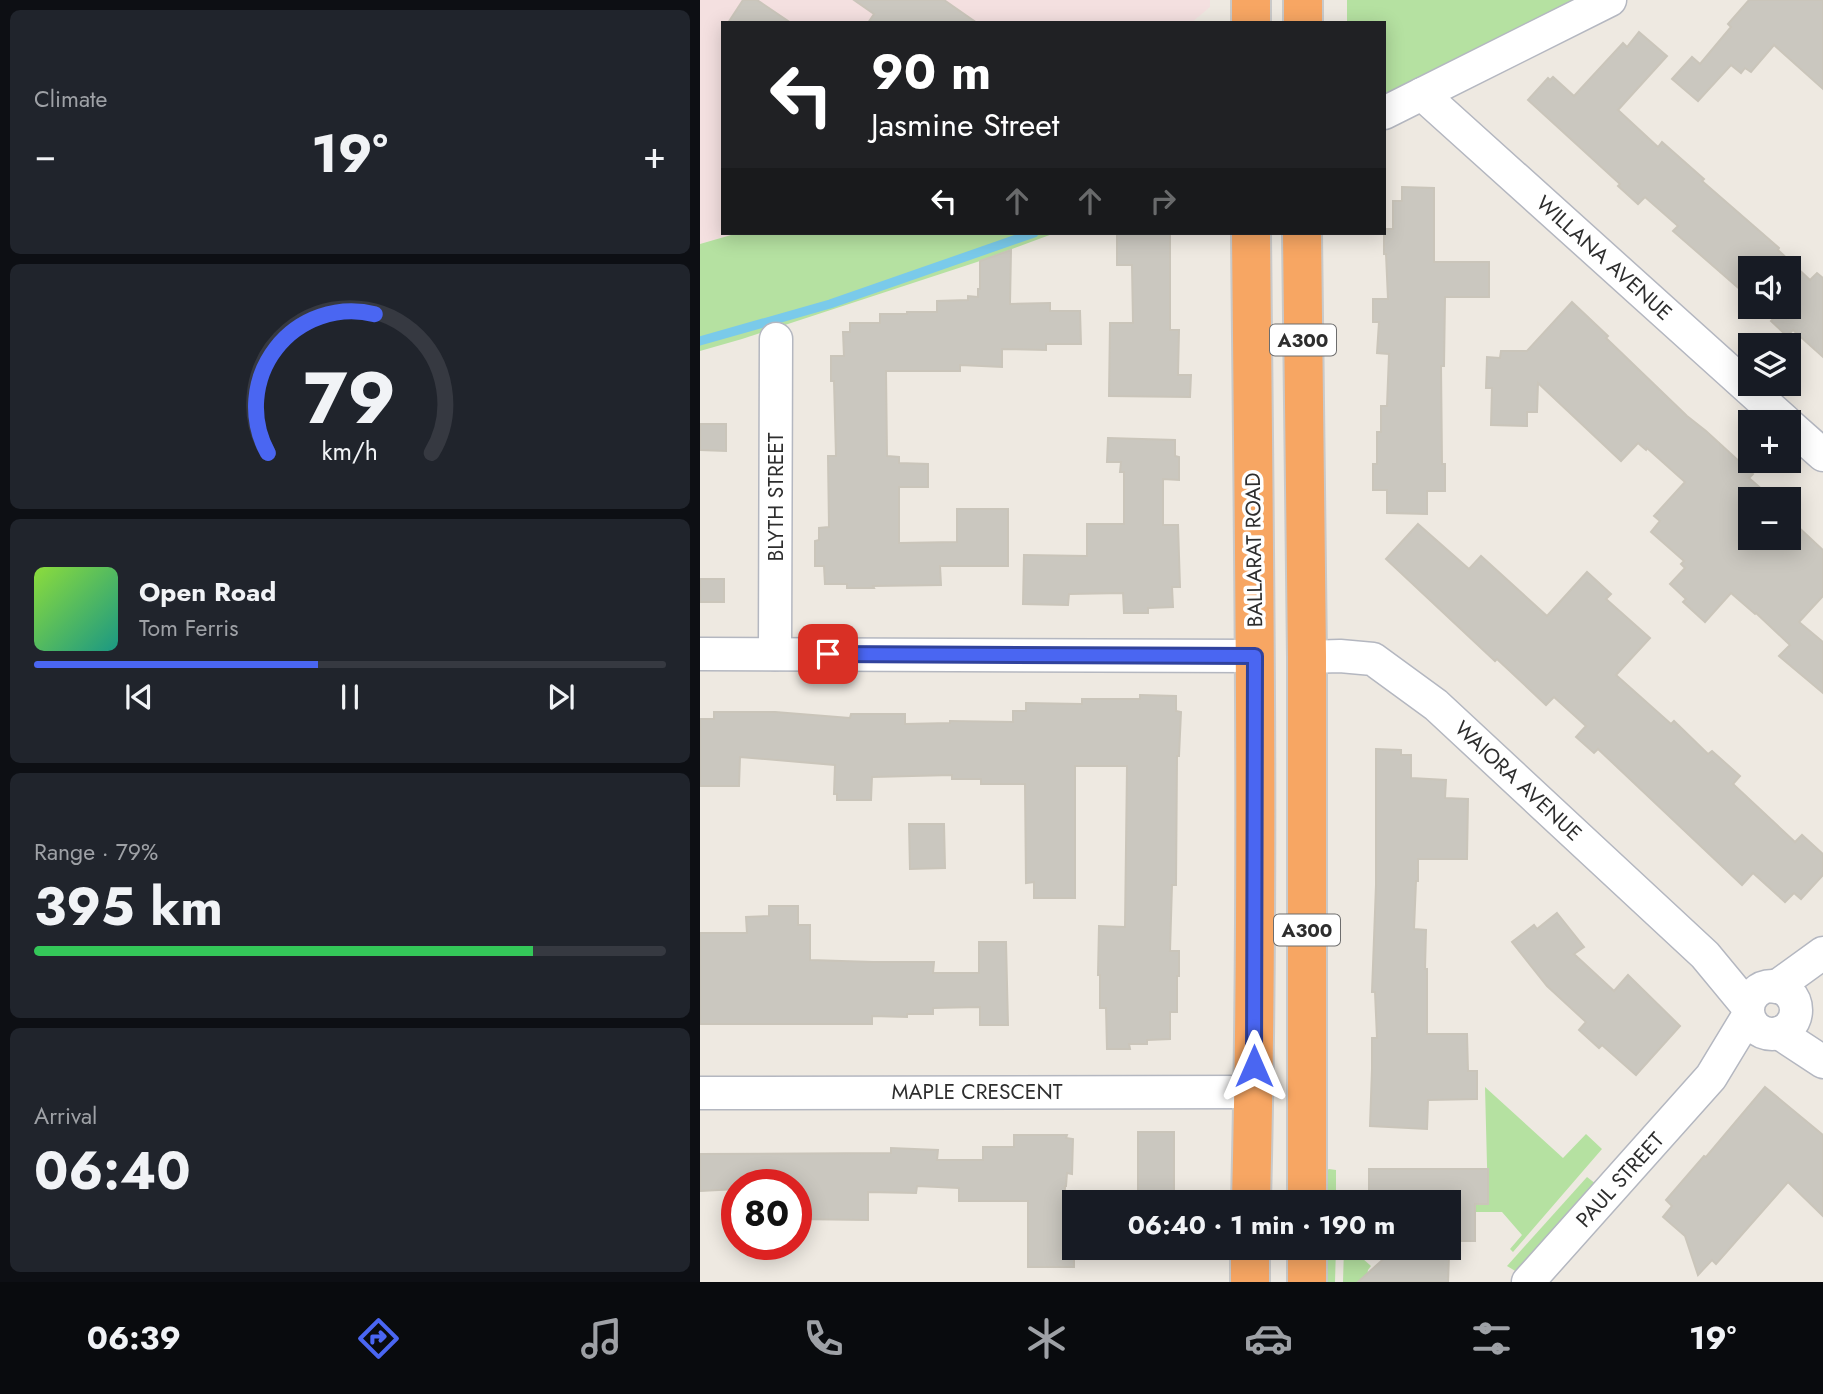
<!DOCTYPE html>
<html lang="en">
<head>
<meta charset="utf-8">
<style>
	body { margin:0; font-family:Jost,sans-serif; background:#20242c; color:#f1f3f6; height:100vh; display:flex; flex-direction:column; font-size:26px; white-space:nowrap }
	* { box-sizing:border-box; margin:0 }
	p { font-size:23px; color:#9ea1a6 }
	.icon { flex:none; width:38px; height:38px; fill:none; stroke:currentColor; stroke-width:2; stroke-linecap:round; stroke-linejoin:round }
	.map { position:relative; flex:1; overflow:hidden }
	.details { display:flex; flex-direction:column; gap:10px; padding:10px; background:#0d0f14; width:700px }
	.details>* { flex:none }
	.top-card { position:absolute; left:21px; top:21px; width:665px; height:214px; border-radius:0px; box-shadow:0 4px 18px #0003; background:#202124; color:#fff; overflow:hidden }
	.buttons { position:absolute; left:1038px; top:256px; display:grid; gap:14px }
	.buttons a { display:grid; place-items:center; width:63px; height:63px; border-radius:0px; background:#171b24; box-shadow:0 4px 18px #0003; font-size:35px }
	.speed { position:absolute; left:21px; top:1169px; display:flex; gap:14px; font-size:35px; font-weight:700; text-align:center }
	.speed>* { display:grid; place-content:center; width:91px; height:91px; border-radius:50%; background:#171b24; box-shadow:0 4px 18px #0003; line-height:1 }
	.speed .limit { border:10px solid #d22; background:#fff; color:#111 }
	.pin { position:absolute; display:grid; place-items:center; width:60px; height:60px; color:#fff; margin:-30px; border-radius:14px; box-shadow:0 4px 10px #0006 }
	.me { position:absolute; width:77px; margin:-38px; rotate:0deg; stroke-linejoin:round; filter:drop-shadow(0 0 5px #0008) }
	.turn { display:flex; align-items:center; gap:24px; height:147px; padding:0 35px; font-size:32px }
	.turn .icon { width:91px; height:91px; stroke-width:2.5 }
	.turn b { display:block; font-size:49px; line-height:60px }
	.lanes { display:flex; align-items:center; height:66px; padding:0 35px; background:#0003; justify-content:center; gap:35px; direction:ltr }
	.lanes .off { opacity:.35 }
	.big { font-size:52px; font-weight:700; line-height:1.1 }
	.details .card { flex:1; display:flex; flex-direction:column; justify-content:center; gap:10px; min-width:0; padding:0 24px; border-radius:10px; background:#20242c }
	.details .dial { align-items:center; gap:0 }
	.dial svg { height:182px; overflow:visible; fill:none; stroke:#363941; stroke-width:7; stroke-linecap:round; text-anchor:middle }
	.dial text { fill:#f1f3f6; stroke:none }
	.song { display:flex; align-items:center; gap:21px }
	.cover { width:84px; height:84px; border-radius:10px; background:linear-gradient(135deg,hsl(90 70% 55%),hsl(170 70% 35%)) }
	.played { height:7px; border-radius:4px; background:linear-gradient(90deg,#4a66f2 45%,#363941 45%) }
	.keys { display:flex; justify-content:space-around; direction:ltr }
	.heat { display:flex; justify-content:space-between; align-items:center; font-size:38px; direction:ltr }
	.charge { height:10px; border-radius:5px; background:linear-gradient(90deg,#34c759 79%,#363941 0) }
	.trip { position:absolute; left:362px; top:1190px; width:399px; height:70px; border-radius:0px; background:#171b24; box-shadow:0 4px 18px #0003; font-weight:700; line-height:70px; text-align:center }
	.tabs { display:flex; height:112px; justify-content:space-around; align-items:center; background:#090b0e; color:#9ea1a6 }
	.tabs .icon { width:49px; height:49px }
	.tabs .current { color:#4a66f2 }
	.tabs b { font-size:32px; color:#f1f3f6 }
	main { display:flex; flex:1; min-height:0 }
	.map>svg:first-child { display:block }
	.medical { fill:#f4e0e0 }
	.green { fill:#b5e1a1 }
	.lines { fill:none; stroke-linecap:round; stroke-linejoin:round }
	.stream { stroke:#7acaea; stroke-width:9 }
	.building { fill:#cac7bf; stroke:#cac5ba; stroke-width:2 }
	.minor-casing { stroke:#b4b7c0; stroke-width:35 }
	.highway-casing { stroke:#c9c9c9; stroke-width:42 }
	.minor { stroke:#fff; stroke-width:32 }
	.highway { stroke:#f7a663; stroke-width:38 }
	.route-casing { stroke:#30429d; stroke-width:18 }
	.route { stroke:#4a66f2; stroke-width:12 }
	.labels { text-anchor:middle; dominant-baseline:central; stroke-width:7; stroke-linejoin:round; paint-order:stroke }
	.shield { fill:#fff; stroke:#6d6d6d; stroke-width:2 }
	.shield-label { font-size:19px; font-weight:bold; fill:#2e2e2e }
	.street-label { font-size:21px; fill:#2e2e2e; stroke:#fff }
</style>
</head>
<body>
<main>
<section class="details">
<div class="card"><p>Climate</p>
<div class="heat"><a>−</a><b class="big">19°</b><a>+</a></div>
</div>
<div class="card dial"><svg viewBox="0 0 100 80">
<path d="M14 69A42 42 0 1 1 86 69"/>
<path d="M14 69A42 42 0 0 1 61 8" stroke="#4a66f2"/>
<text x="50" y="56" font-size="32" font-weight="700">79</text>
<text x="50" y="72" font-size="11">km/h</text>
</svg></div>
<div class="card">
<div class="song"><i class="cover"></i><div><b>Open Road</b><p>Tom Ferris</p></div></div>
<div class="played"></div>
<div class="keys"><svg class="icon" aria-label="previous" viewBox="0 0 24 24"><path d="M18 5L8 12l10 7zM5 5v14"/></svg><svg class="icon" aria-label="pause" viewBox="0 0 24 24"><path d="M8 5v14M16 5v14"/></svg><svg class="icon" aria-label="next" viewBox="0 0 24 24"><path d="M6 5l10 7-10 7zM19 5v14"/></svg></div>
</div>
<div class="card"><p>Range · 79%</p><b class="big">395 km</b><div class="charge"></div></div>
<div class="card"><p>Arrival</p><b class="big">06:40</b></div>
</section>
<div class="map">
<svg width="1123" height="1282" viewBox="0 0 1123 1282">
	<rect width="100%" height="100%" fill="#eee9e1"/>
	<path class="medical" d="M0 0H510V7L491 23H23V233H38L0 244Z"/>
	<g class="green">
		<path d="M647 0H885L684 104V23H647Z"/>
		<path d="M38 233H355L277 262 42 339 0 351V244Z"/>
		<path d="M785 1087 863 1158 886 1134 902 1149 813 1252 810 1249 822 1235 802 1212H775V1204H788Z"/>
		<path d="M629 1169 636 1170V1202H626V1171Z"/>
		<path d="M887 1177 896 1184 817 1272 807 1266Z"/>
		<path d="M626 1248H636L635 1282H626Z"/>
		<path d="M644 1248H653V1250L671 1266 668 1270 666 1282H643Z"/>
	</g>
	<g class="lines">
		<path class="stream" d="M0 341 130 304 334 233"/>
	</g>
	<g class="building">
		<path d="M43 0H57L91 23H28Z"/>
		<path d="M154 0H244L277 23H168L174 14Z"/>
		<path d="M1049 0H1123V89L1074 45 1051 72 1045 68 1041 73 1031 65 998 101 972 79 992 57 1000 64 1031 27 1028 24Z"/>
		<path d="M939 32 967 56 918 110 958 147 962 142 1004 179 1002 181 1079 248 1078 250 1110 280 1117 273 1123 278V357L1093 330 1087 336 1071 321 1074 318 1060 306H1088V268H1050V298L973 231 978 226 945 197 938 204 918 186 920 184 828 100 848 78 850 80 853 77 874 96 923 43 927 47Z"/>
		<path d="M702 187 734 188V262H789V297H745L744 366H741L742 464H745V491H727V514L687 513V490H673V464H677V432H681V406H687L689 354 677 353 679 322H673V299H688L686 254H684V229H693V201H702Z"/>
		<path d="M417 233H470V330H479L478 375H491L490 397 409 396 410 323H433L432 265H417Z"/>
		<path d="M311 250 310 304 350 303V311H380L381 344H346V350L302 349V367L260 365V371H186L187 456 199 457V463L228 464V487H199V543L257 542V509H308V566H240L241 585 173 586 174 588H147V584H125L124 566H115V541L119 540V528L129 527 128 456H136L134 381H131V356H144L143 332H150V323H180V314H207V312H237V301L268 300V296L278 297V289H280V261Z"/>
		<path d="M872 302 908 336 906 338 987 416 1006 431 1053 474 1049 478 1073 499H1050V537H1088V512L1099 520 1095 524 1123 550V596L1099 622 1123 642V693L1079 656 1090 645 1056 613 1055 614 1031 593 1005 622 983 602 986 599 970 584 985 568 981 564 984 561 951 532 960 521 954 516 985 482 947 448 946 450 938 443 921 461 838 383 837 412H827V426L791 425 792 388H786L787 357 800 358 801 351H827Z"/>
		<path d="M0 424H26V451L0 450Z"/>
		<path d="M408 438 475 440V456L479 457V480L463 479V525H478L480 587H472L473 607 448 608V613H424L423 593 369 594 368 605 323 604 324 555 387 556V524H424V472H420L421 462H407Z"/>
		<path d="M718 524 769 569 781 556 847 616 887 572 911 594 906 599 950 638 916 675 971 724 974 721 1008 754 1012 751 1040 776 1033 784 1095 842 1102 835 1123 854V875L1101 899 1094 893 1085 902 1053 873 1042 885 898 749 894 753 876 737 886 726 854 697 846 705 797 659 795 661 686 559Z"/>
		<rect x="0" y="579" width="24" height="23"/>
		<path d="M440 695 476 696V711L481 712 479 756H477L476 885H472L470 951H479V976H477V1012H470V1039L447 1040V1044H429L430 1049H407L406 1008H400V975H398L399 926 425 927 427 766H375V898H334V882L326 883 325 784H281V779H252V775L172 777 171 800H137V794H134L135 765 40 757 39 786H0V719H14V712H75L150 718 151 714H205V724L250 723V721L313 722V711H326V703L382 704V699H440Z"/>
		<path d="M676 749 701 750V755H711V778L746 780 745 798 768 799 767 859H718V881H716L714 929 726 930 725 969H727V1034H767L768 1071H777V1099L728 1100 727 1129 670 1126 672 1069V1038H677L675 992H672L676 885Z"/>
		<path d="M209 824H244L245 868 210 869Z"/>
		<path d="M69 906H98V925H110V960L173 962H234L233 973H279V942H306L308 1025H280V1007L233 1008V1014H207V1017L172 1016V1024H0V933H47L46 917 69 916Z"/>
		<path d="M857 913 884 947 874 954 914 991 928 975 980 1026 936 1075 902 1045 899 1048 879 1030 886 1022 847 986 812 942 834 925 837 929Z"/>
		<path d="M1065 1087 1123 1135V1216L1088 1182 1016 1264 1012 1260 998 1275 985 1236 963 1217 972 1206 966 1200 1004 1156 1006 1157Z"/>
		<rect x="438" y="1132" width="36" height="61"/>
		<path d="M314 1135H367L366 1138 373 1139 372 1174 367 1173 366 1186H365L364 1234H374V1267H328V1201H259V1188L217 1186 216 1193 168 1192V1220L96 1219V1185H37V1189L0 1191V1154L191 1153V1148L238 1150 237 1160H283V1147H314Z"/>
		<path d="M669 1169H788V1204H775V1241H749V1202H669Z"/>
		<path d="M689 1254 749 1256 748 1282H658Z"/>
	</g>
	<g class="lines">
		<g class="minor-casing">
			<g id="minor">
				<path d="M722 94 1086 422"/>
				<path d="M684 113 910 0"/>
				<path d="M1088 424 1123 455"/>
				<path d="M0 654 555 656"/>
				<path d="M75 654 76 339"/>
				<path d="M607 657 640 656 673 659 736 705 1005 955 1048 1007"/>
				<circle cx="1072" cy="1010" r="24"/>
				<path d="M1076 987 1123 953"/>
				<path d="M1079 1033 1123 1062"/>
				<path d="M0 1093 554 1092"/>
				<path d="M828 1282 1011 1077 1048 1016"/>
			</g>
		</g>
		<g class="highway-casing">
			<g id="highway">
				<path d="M551 23V0"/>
				<path d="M603 23V0"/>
				<path d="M551 233C554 556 559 879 551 1202"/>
				<path d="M602 233 607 657V1202"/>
				<path d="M607 1248V1282"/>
				<path d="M550 1282V1248"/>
			</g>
		</g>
		<use href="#minor" class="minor"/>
		<use href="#highway" class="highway"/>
	</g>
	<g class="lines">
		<g class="route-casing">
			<path id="route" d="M128 654 555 656 554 1066"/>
		</g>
		<use href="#route" class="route"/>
	</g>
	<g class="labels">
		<g class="shield">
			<rect x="570" y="324.5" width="66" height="31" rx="5"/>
			<rect x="574" y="914.5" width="66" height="31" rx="5"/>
		</g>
		<g class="shield-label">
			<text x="603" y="340">A300</text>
			<text x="607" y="930">A300</text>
		</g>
		<g class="street-label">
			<text transform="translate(904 258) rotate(42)">WILLANA AVENUE</text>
			<text transform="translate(76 497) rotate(-90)">BLYTH STREET</text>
			<text transform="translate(554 550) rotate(-91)">BALLARAT ROAD</text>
			<text transform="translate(818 781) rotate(43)">WAIORA AVENUE</text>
			<text x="277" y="1092">MAPLE CRESCENT</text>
			<text transform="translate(920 1180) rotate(-48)">PAUL STREET</text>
		</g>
	</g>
</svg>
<div class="buttons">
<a><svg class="icon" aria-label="sound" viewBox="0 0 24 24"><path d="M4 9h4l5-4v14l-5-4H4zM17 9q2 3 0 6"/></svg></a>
<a><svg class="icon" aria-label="layers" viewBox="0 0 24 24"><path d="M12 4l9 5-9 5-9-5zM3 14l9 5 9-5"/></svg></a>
<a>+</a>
<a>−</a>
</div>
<div class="speed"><div class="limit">80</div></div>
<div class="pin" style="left:128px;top:654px;background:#d93025"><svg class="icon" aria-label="arrive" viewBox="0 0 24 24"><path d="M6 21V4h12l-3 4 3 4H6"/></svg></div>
<svg class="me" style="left:554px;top:1066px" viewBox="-20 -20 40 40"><path d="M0-17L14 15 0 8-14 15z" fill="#4a66f2" stroke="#fff" stroke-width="4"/></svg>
<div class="trip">06:40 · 1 min · 190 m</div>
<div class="top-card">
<div class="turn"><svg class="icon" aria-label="left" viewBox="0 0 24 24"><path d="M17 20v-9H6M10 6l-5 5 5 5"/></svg><div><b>90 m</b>Jasmine Street</div></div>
<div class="lanes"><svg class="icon" aria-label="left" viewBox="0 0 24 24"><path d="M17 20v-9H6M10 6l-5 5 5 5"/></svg><svg class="icon off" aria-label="ahead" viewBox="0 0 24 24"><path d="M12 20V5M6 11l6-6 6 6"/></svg><svg class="icon off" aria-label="ahead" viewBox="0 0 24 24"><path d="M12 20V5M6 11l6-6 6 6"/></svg><svg class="icon off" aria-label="right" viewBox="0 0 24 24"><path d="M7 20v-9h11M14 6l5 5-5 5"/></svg></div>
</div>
</div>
</main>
<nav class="tabs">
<b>06:39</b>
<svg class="icon current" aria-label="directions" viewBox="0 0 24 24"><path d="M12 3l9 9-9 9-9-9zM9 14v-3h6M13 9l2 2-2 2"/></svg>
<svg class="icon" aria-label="music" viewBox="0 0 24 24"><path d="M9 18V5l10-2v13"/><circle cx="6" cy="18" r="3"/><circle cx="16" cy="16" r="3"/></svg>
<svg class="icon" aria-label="phone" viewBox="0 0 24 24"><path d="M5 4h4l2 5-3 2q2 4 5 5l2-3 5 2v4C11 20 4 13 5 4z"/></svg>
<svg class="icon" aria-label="climate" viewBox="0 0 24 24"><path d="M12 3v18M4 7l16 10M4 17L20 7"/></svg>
<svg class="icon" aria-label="car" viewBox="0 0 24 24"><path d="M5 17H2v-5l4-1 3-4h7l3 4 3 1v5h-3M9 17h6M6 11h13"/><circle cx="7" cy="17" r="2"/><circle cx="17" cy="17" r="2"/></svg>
<svg class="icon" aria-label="filters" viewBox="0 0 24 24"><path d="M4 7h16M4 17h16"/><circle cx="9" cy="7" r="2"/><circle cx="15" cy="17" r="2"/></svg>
<b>19°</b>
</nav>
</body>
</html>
